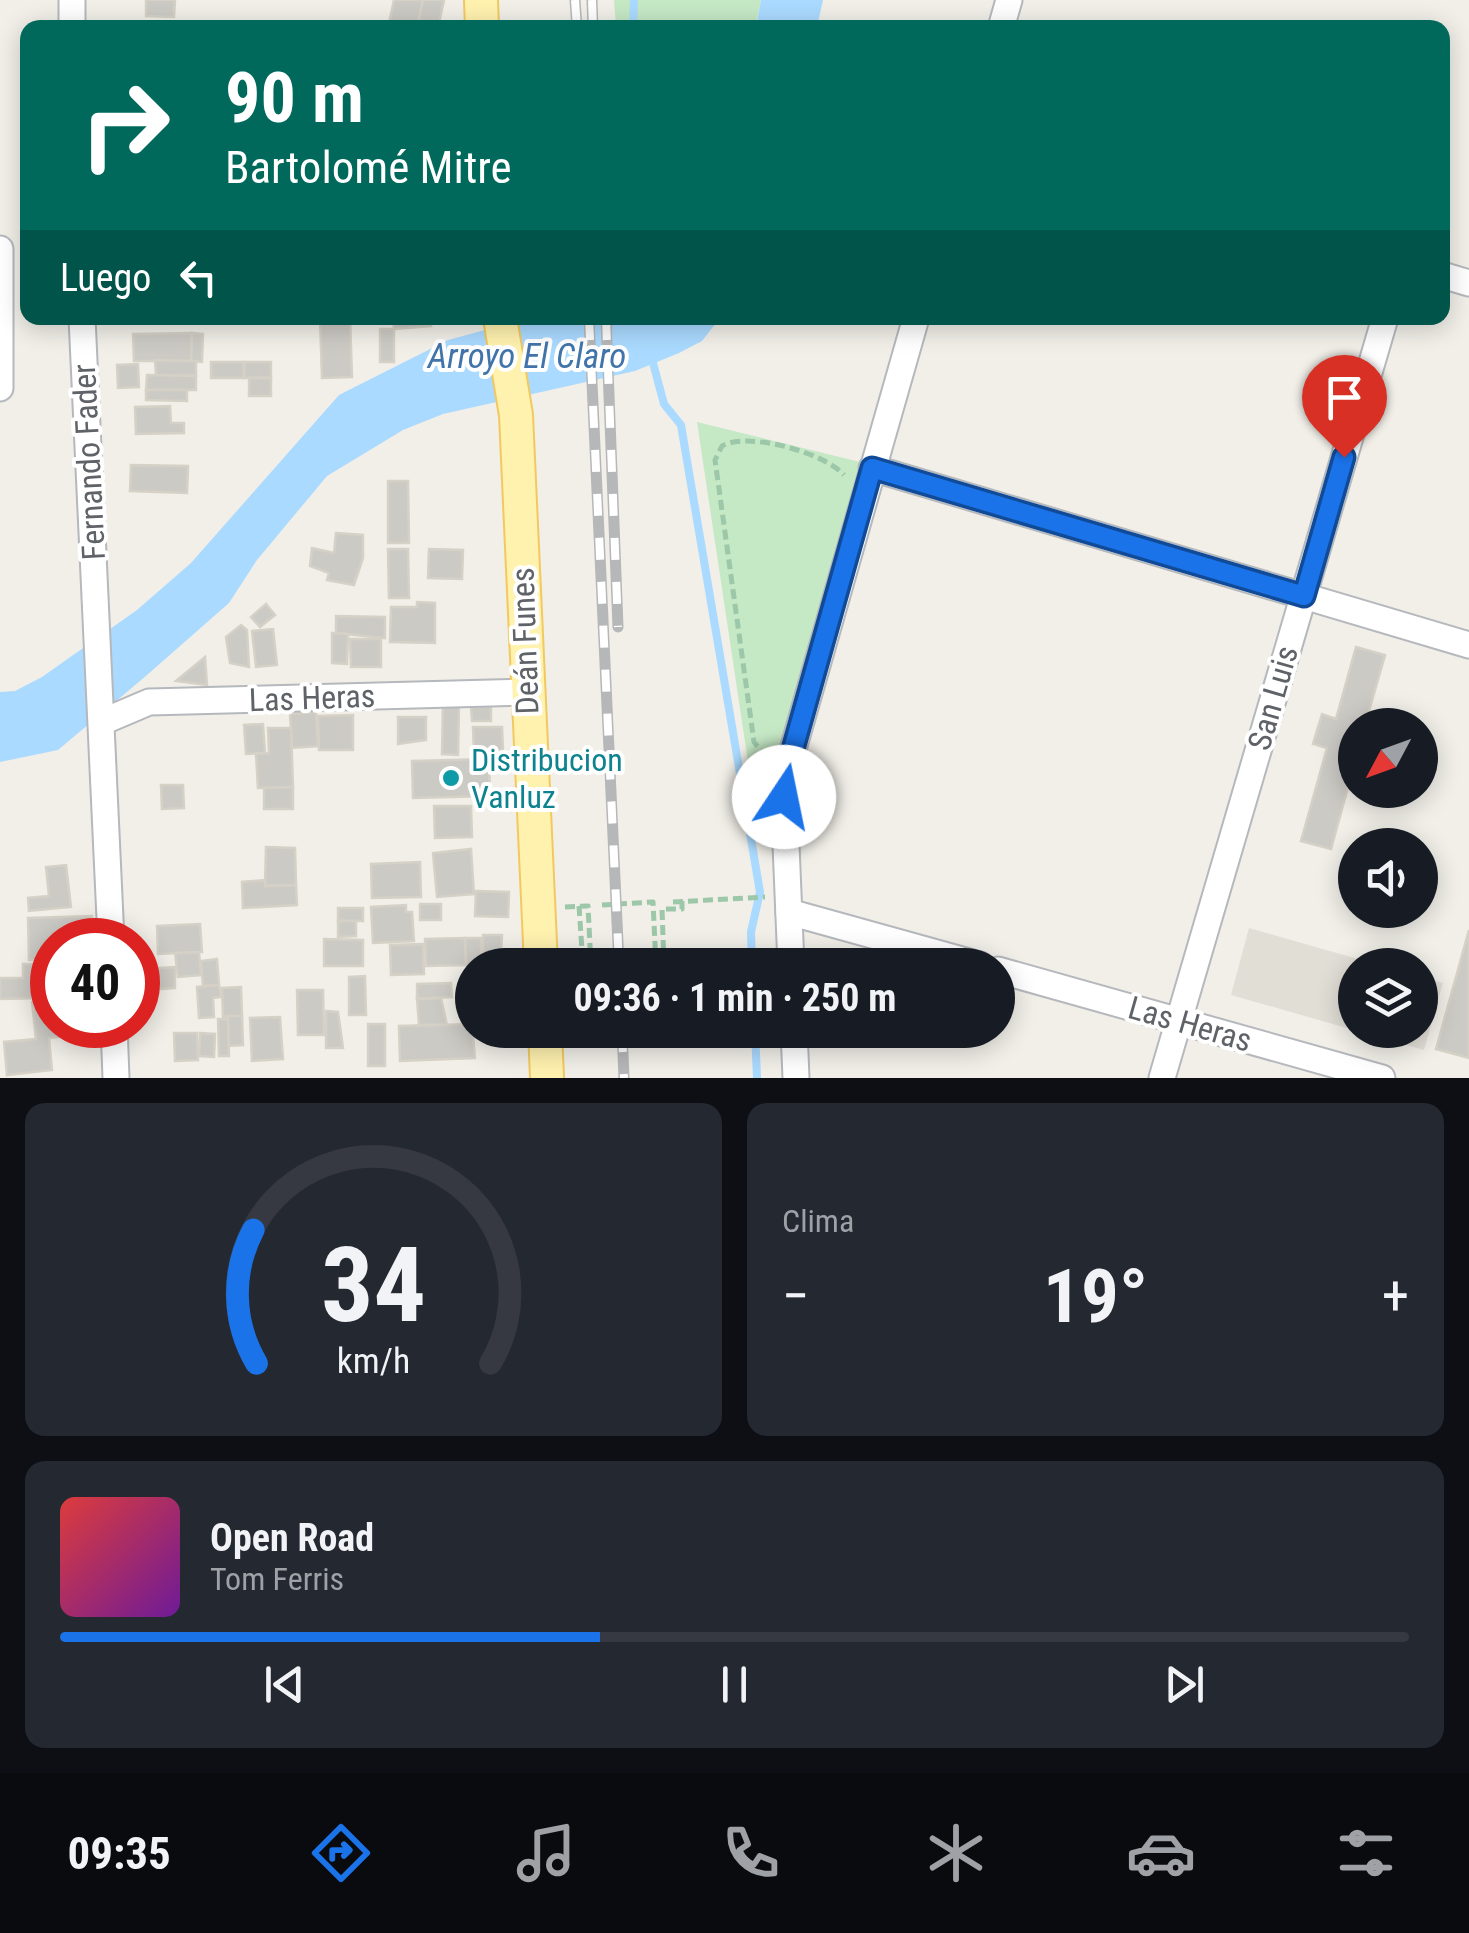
<!DOCTYPE html>
<html lang="es">
<head>
<meta charset="utf-8">
<style>
	body { margin:0; font-family:"Roboto Condensed",sans-serif; background:#242831; color:#f1f3f6; height:100vh; display:flex; flex-direction:column; font-size:38px; white-space:nowrap }
	* { box-sizing:border-box; margin:0 }
	p { font-size:32px; color:#9ea1a6 }
	.icon { flex:none; width:55px; height:55px; fill:none; stroke:currentColor; stroke-width:2; stroke-linecap:round; stroke-linejoin:round }
	.map { position:relative; height:1078px; overflow:hidden }
	.sheet { display:flex; flex-direction:column; gap:25px; padding:25px; background:#0d0f14; flex:1 }
	.sheet>* { flex:none }
	.banner { position:absolute; left:20px; top:20px; width:1430px; height:305px; border-radius:20px; box-shadow:0 5px 25px #0003; background:#00695c; color:#fff; overflow:hidden }
	.needle { width:65px; rotate:229deg }
	.fabs { position:absolute; left:1338px; top:708px; display:grid; gap:20px }
	.fabs a { display:grid; place-items:center; width:100px; height:100px; border-radius:50%; background:#171b24; box-shadow:0 5px 25px #0003; font-size:50px }
	.speed { position:absolute; left:30px; top:918px; display:flex; gap:20px; font-size:50px; font-weight:700; text-align:center }
	.speed>* { display:grid; place-content:center; width:130px; height:130px; border-radius:50%; background:#171b24; box-shadow:0 5px 25px #0003; line-height:1 }
	.speed .limit { border:15px solid #d22; background:#fff; color:#111 }
	.pin { position:absolute; display:grid; place-items:center; width:85px; height:85px; color:#fff; margin:-102px -42px; border-radius:50% 50% 50% 0; rotate:-45deg; box-shadow:0 0 10px #0007 }
	.pin .icon { rotate:45deg }
	.me { position:absolute; width:110px; margin:-55px; rotate:11deg; stroke-linejoin:round; filter:drop-shadow(0 0 8px #0008) }
	.turn { display:flex; align-items:center; gap:35px; height:210px; padding:0 40px; font-size:45px }
	.turn .icon { width:130px; height:130px; stroke-width:2.5 }
	.turn b { display:block; font-size:70px; line-height:85px }
	.then { display:flex; align-items:center; height:95px; padding:0 40px; background:#0003; gap:20px; font-size:38px }
	.big { font-size:75px; font-weight:700; line-height:1.1 }
	.sheet .card { flex:1; display:flex; flex-direction:column; justify-content:center; gap:15px; min-width:0; padding:0 35px; border-radius:20px; background:#242831 }
	.sheet .dial { align-items:center; gap:0 }
	.dial svg { height:260px; overflow:visible; fill:none; stroke:#363941; stroke-width:7; stroke-linecap:round; text-anchor:middle }
	.dial text { fill:#f1f3f6; stroke:none }
	.song { display:flex; align-items:center; gap:30px }
	.cover { width:120px; height:120px; border-radius:15px; background:linear-gradient(135deg,hsl(0 70% 55%),hsl(280 70% 35%)) }
	.played { height:10px; border-radius:5px; background:linear-gradient(90deg,#1a73e8 40%,#363941 40%) }
	.keys { display:flex; justify-content:space-around; direction:ltr }
	.heat { display:flex; justify-content:space-between; align-items:center; font-size:55px; direction:ltr }
	.sheet .tiles { flex:1; display:grid; gap:25px; grid-template-columns:1fr 1fr }
	.card:last-child { grid-column:span 2 }
	.trip { position:absolute; left:455px; top:948px; width:560px; height:100px; border-radius:50px; background:#171b24; box-shadow:0 5px 25px #0003; font-weight:700; line-height:100px; text-align:center }
	.tabs { display:flex; height:160px; justify-content:space-around; align-items:center; background:#090b0e; color:#9ea1a6 }
	.tabs .icon { width:70px; height:70px }
	.tabs .selected { color:#1a73e8 }
	.tabs b { font-size:45px; color:#f1f3f6 }
	.map>svg:first-child { display:block }
	.education { fill:#e1ded6 }
	.green { fill:#c5e8c5 }
	.water { fill:#aadaff }
	.lines { fill:none; stroke-linecap:round; stroke-linejoin:round }
	.stream { stroke:#aadaff; stroke-width:8 }
	.building { fill:#cccac5; stroke:#d6d1c6; stroke-width:2.5 }
	.minor-casing { stroke:#b5b8bc; stroke-width:29 }
	.major-casing { stroke:#f2c960; stroke-width:36 }
	.path { stroke:#9cc7a9; stroke-width:5; stroke-dasharray:10 5; stroke-linecap:butt }
	.minor { stroke:#fff; stroke-width:25 }
	.major { stroke:#fff2af; stroke-width:32 }
	.rail-casing { stroke:#b6b7b8; stroke-width:11 }
	.rail { stroke:#fff; stroke-width:8; stroke-dasharray:22; stroke-linecap:butt }
	.route-casing { stroke:#114b97; stroke-width:25 }
	.route { stroke:#1a73e8; stroke-width:18 }
	.culture-dot { fill:#0f9aa8; stroke:#fff; stroke-width:4 }
	.labels { text-anchor:middle; dominant-baseline:central; stroke-width:8; stroke-linejoin:round; paint-order:stroke }
	.street-label { font-size:32px; fill:#5f6368; stroke:#fff }
	.culture-label { font-size:32px; fill:#0d838f; stroke:#fff; text-anchor:start }
	.water-label { font-size:35px; font-style:italic; fill:#4174aa; stroke:#fff }
</style>
</head>
<body>
<div class="map">
<svg width="1469" height="1078" viewBox="0 0 1469 1078">
	<rect width="100%" height="100%" fill="#f1efe8"/>
	<path class="education" d="M1249 928 1379 965H1355V1030H1420V977L1443 983 1424 1050 1231 995Z"/>
	<g class="green">
		<path d="M614 0H761L755 28 616 27Z"/>
		<path d="M697 422 860 462 773 777 750 775Z"/>
	</g>
	<g class="water">
		<path d="M761 0H823L817 27H756Z"/>
		<path d="M529 318H720L702 341 679 353 635 371 443 414 403 430 327 476 257 560 229 603 147 675 58 750 0 762V692L15 691 42 677 137 610 191 563 339 395 448 340Z"/>
	</g>
	<g class="lines">
		<g class="stream">
			<path d="M633 28 634 0"/>
			<path d="M653 363 664 404 681 425 760 892 751 932 752 965"/>
			<path d="M755 1030 757 1078"/>
		</g>
	</g>
	<g class="building">
		<path d="M146 0H175L174 17 146 16Z"/>
		<path d="M394 0H423L417 28H388Z"/>
		<path d="M423 0H444L438 28H417Z"/>
		<path d="M320 318H350L352 377 322 378Z"/>
		<path d="M393 318H430L431 326 394 329Z"/>
		<rect x="380" y="329" width="14" height="33"/>
		<path d="M192 333 191 361H134L133 334Z"/>
		<path d="M192 333 203 334 202 362 191 361Z"/>
		<path d="M155 360 196 361V376L156 375Z"/>
		<rect x="211" y="362" width="33" height="16"/>
		<rect x="244" y="362" width="27" height="16"/>
		<path d="M138 364 139 387 118 388 117 365Z"/>
		<path d="M147 375 196 376V390H146Z"/>
		<rect x="249" y="378" width="22" height="18"/>
		<path d="M146 390H187V401L146 400Z"/>
		<path d="M170 406 171 423H184V433L136 434 135 407Z"/>
		<path d="M131 465 188 466 187 493 130 491Z"/>
		<path d="M388 481H408L409 543H388Z"/>
		<path d="M336 533 363 535V558L354 585 327 580 329 573 310 566 312 548 334 553Z"/>
		<path d="M388 549H408L409 598H389Z"/>
		<path d="M429 549 463 550 462 579 428 578Z"/>
		<path d="M417 602 435 603V643L390 642 391 607H417Z"/>
		<path d="M266 604 275 615 260 627 251 617Z"/>
		<path d="M336 616 385 617V638L336 633Z"/>
		<path d="M241 625 247 630 249 667 230 663 226 637Z"/>
		<path d="M273 629 277 665 256 667 252 631Z"/>
		<path d="M332 633 348 634 347 664 332 663Z"/>
		<path d="M350 639H381V667H351Z"/>
		<path d="M1356 647 1385 655 1365 725H1355V762L1331 849 1301 841 1327 748 1313 744 1322 714 1336 719Z"/>
		<path d="M205 657 207 685 176 681Z"/>
		<path d="M443 704H459L458 755 442 754Z"/>
		<path d="M491 706V721H472L471 707Z"/>
		<path d="M316 712 318 746 292 748 290 714Z"/>
		<path d="M353 715V750H319L318 716Z"/>
		<path d="M398 717H426V740L398 744Z"/>
		<path d="M263 724 265 753 246 754 244 725Z"/>
		<path d="M473 727H502L503 750 474 752Z"/>
		<path d="M268 728H291L293 787 258 788 256 754 269 753Z"/>
		<path d="M489 759 490 796 413 798 412 761Z"/>
		<path d="M161 785H183L184 808 162 809Z"/>
		<path d="M293 787V809H264V788Z"/>
		<path d="M434 806H471L472 837 435 838Z"/>
		<path d="M266 847 295 848 296 885 265 886Z"/>
		<path d="M471 849 474 894 437 897 433 853Z"/>
		<path d="M420 862 421 897 372 898 371 864Z"/>
		<path d="M66 865 71 907 29 911 28 898 49 896 46 867Z"/>
		<path d="M265 880V886L296 885 297 905 243 908 242 882Z"/>
		<path d="M476 891 509 892 508 917 475 916Z"/>
		<rect x="420" y="904" width="21" height="16"/>
		<path d="M406 905V912H412L414 941 373 943 371 907Z"/>
		<rect x="338" y="908" width="25" height="13"/>
		<path d="M92 916 93 940H52V960H29L28 918Z"/>
		<path d="M338 921H356V936L338 937Z"/>
		<path d="M200 924 202 952 158 954 157 926Z"/>
		<path d="M1469 930V1058L1436 1049Z"/>
		<path d="M483 935H502L501 954H483Z"/>
		<path d="M465 938 466 965 426 966 425 939Z"/>
		<path d="M465 938H481V965H466Z"/>
		<path d="M324 939 363 940V966H324Z"/>
		<path d="M423 944 424 974 391 975 390 945Z"/>
		<path d="M199 952 201 975 178 977 175 953Z"/>
		<path d="M217 959 219 985 203 986 201 961Z"/>
		<path d="M23 964H42L43 998 0 999V978H23Z"/>
		<path d="M175 967V988L146 990 144 969Z"/>
		<path d="M365 976 366 1015H349V977Z"/>
		<path d="M451 983 452 997 417 999V984Z"/>
		<path d="M219 985 221 997 213 998 214 1017 199 1018 197 987Z"/>
		<path d="M241 987 242 1016 223 1017 222 988Z"/>
		<path d="M297 990H323L324 1035H298Z"/>
		<path d="M441 998 447 1025H419L417 999Z"/>
		<path d="M52 1000V1025H82L83 1034 49 1038 52 1070 7 1075 4 1042 36 1039 32 1002Z"/>
		<path d="M326 1011 338 1012 343 1048H326Z"/>
		<path d="M227 1016H242L243 1045 228 1046Z"/>
		<path d="M280 1017 283 1059 252 1061 250 1018Z"/>
		<path d="M218 1019H228L229 1056H219Z"/>
		<rect x="368" y="1024" width="17" height="42"/>
		<path d="M472 1024 475 1058 400 1061 399 1026Z"/>
		<path d="M174 1033H197L198 1060 175 1061Z"/>
		<path d="M200 1033 215 1034 214 1057 199 1056Z"/>
	</g>
	<g class="lines">
		<g class="minor-casing">
			<g id="minor">
				<path d="M72 0V28"/>
				<path d="M1001 28 1009 0"/>
				<path d="M0 249V388"/>
				<path d="M1442 275 1469 283"/>
				<path d="M82 318 111 940"/>
				<path d="M872 468 1469 645"/>
				<path d="M102 722 149 702 526 692"/>
				<path d="M789 912 980 965"/>
				<path d="M791 965 784 797 788 767 916 318"/>
				<path d="M998 970 1382 1078"/>
				<path d="M114 1025 116 1078"/>
				<path d="M794 1030 796 1078"/>
				<path d="M1162 1078 1385 318"/>
			</g>
		</g>
		<g class="major-casing">
			<g id="major">
				<path d="M481 0 482 28"/>
				<path d="M500 318 516 415 541 965"/>
				<path d="M545 1030 547 1078"/>
			</g>
		</g>
		<g class="path">
			<path d="M767 758 754 742 715 460 722 446C748 431 825 453 844 475"/>
			<path d="M673 902 765 897"/>
			<path d="M602 905 653 902 656 965"/>
			<path d="M579 906 583 965"/>
			<path d="M565 907 588 906 591 965"/>
			<path d="M664 965 662 909H682V901"/>
		</g>
		<use href="#minor" class="minor"/>
		<use href="#major" class="major"/>
		<g class="rail-casing">
			<g id="rail">
				<path d="M575 0 577 28"/>
				<path d="M592 0 593 28"/>
				<path d="M589 318 619 965"/>
				<path d="M606 318 618 627"/>
				<path d="M622 1030 624 1078"/>
			</g>
		</g>
		<use href="#rail" class="rail"/>
	</g>
	<g class="lines">
		<g class="route-casing">
			<path id="route" d="M784 797 788 767 872 468 1304 596 1344 457"/>
		</g>
		<use href="#route" class="route"/>
	</g>
	<circle class="culture-dot" cx="451" cy="778" r="10"/>
	<g class="labels">
		<g class="street-label">
			<text transform="translate(89 462) rotate(-93)">Fernando Fader</text>
			<text transform="translate(525 641) rotate(-92)">Deán Funes</text>
			<text transform="translate(312 698) rotate(-2)">Las Heras</text>
			<text transform="translate(1273 698) rotate(-74)">San Luis</text>
			<text transform="translate(1190 1024) rotate(16)">Las Heras</text>
		</g>
		<g class="culture-label">
			<text x="471" y="760">Distribucion<tspan x="471" dy="37">Vanluz</tspan></text>
		</g>
		<g class="water-label">
			<text x="527" y="356">Arroyo El Claro</text>
		</g>
	</g>
</svg>
<div class="fabs">
<a><svg class="needle" viewBox="-14 -14 28 28"><path d="M0-13l5 13h-10z" fill="#e53935"/><path d="M0 13l5-13h-10z" fill="#9ea1a6"/></svg></a>
<a><svg class="icon" aria-label="sound" viewBox="0 0 24 24"><path d="M4 9h4l5-4v14l-5-4H4zM17 9q2 3 0 6"/></svg></a>
<a><svg class="icon" aria-label="layers" viewBox="0 0 24 24"><path d="M12 4l9 5-9 5-9-5zM3 14l9 5 9-5"/></svg></a>
</div>
<div class="speed"><div class="limit">40</div></div>
<div class="pin" style="left:1344px;top:457px;background:#d93025"><svg class="icon" aria-label="arrive" viewBox="0 0 24 24"><path d="M6 21V4h12l-3 4 3 4H6"/></svg></div>
<svg class="me" style="left:784px;top:797px" viewBox="-20 -20 40 40"><circle r="19" fill="#fff"/><path d="M0-13L10 11 0 6-10 11z" fill="#1a73e8"/></svg>
<div class="trip">09:36 · 1 min · 250 m</div>
<div class="banner">
<div class="turn"><svg class="icon" aria-label="right" viewBox="0 0 24 24"><path d="M7 20v-9h11M14 6l5 5-5 5"/></svg><div><b>90 m</b>Bartolomé Mitre</div></div>
<div class="then">Luego<svg class="icon" aria-label="left" viewBox="0 0 24 24"><path d="M17 20v-9H6M10 6l-5 5 5 5"/></svg></div>
</div>
</div>
<section class="sheet">
<div class="tiles">
<div class="card dial"><svg viewBox="0 0 100 80">
<path d="M14 69A42 42 0 1 1 86 69"/>
<path d="M14 69A42 42 0 0 1 13 28" stroke="#1a73e8"/>
<text x="50" y="56" font-size="32" font-weight="700">34</text>
<text x="50" y="72" font-size="11">km/h</text>
</svg></div>
<div class="card"><p>Clima</p>
<div class="heat"><a>−</a><b class="big">19°</b><a>+</a></div>
</div>
<div class="card">
<div class="song"><i class="cover"></i><div><b>Open Road</b><p>Tom Ferris</p></div></div>
<div class="played"></div>
<div class="keys"><svg class="icon" aria-label="previous" viewBox="0 0 24 24"><path d="M18 5L8 12l10 7zM5 5v14"/></svg><svg class="icon" aria-label="pause" viewBox="0 0 24 24"><path d="M8 5v14M16 5v14"/></svg><svg class="icon" aria-label="next" viewBox="0 0 24 24"><path d="M6 5l10 7-10 7zM19 5v14"/></svg></div>
</div>
</div>
</section>
<nav class="tabs">
<b>09:35</b>
<svg class="icon selected" aria-label="directions" viewBox="0 0 24 24"><path d="M12 3l9 9-9 9-9-9zM9 14v-3h6M13 9l2 2-2 2"/></svg>
<svg class="icon" aria-label="music" viewBox="0 0 24 24"><path d="M9 18V5l10-2v13"/><circle cx="6" cy="18" r="3"/><circle cx="16" cy="16" r="3"/></svg>
<svg class="icon" aria-label="phone" viewBox="0 0 24 24"><path d="M5 4h4l2 5-3 2q2 4 5 5l2-3 5 2v4C11 20 4 13 5 4z"/></svg>
<svg class="icon" aria-label="climate" viewBox="0 0 24 24"><path d="M12 3v18M4 7l16 10M4 17L20 7"/></svg>
<svg class="icon" aria-label="car" viewBox="0 0 24 24"><path d="M5 17H2v-5l4-1 3-4h7l3 4 3 1v5h-3M9 17h6M6 11h13"/><circle cx="7" cy="17" r="2"/><circle cx="17" cy="17" r="2"/></svg>
<svg class="icon" aria-label="filters" viewBox="0 0 24 24"><path d="M4 7h16M4 17h16"/><circle cx="9" cy="7" r="2"/><circle cx="15" cy="17" r="2"/></svg>
</nav>
</body>
</html>
